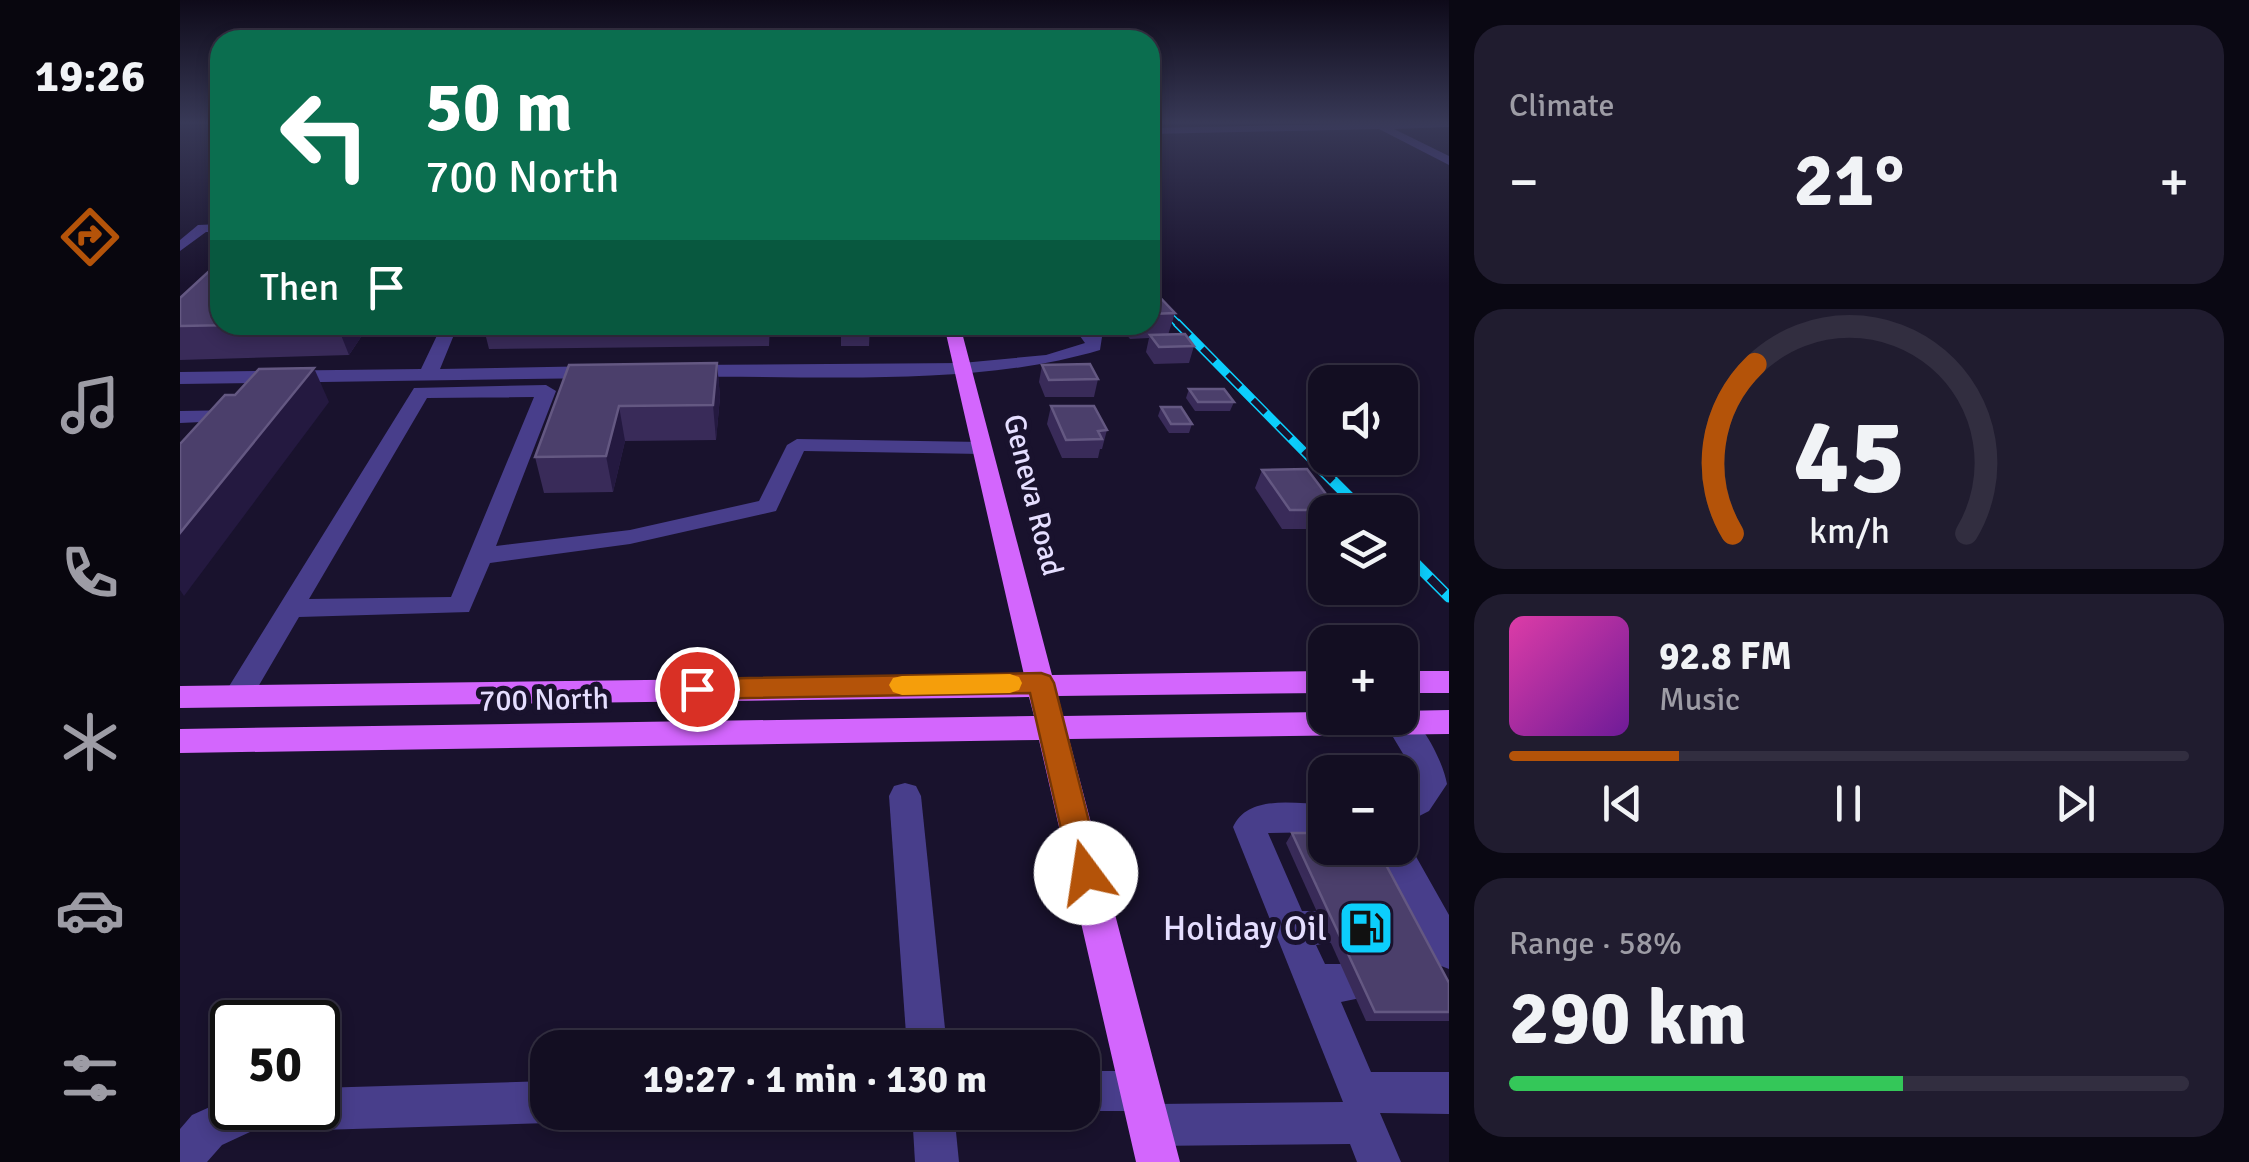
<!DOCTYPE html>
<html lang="en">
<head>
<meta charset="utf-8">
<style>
	body { margin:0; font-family:Signika,sans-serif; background:#201c2f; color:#f1f3f6; height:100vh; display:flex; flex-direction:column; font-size:38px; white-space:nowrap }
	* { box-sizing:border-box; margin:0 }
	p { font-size:32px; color:#9d9ca5 }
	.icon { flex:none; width:55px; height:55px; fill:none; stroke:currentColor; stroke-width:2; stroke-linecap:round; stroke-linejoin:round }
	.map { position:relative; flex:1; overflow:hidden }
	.panel { display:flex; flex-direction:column; gap:25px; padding:25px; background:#0a0813; width:800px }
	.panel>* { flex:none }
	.top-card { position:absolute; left:30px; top:30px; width:950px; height:305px; border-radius:30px; box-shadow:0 5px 15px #0003,0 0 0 2px #322e40; background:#0b6e4f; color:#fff; overflow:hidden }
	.controls { position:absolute; left:1128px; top:365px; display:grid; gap:20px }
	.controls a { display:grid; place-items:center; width:110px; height:110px; border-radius:20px; background:#130e22; box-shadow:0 5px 15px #0003,0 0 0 2px #322e40; font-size:50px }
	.speed { position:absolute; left:30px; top:1000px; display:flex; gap:20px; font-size:50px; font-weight:700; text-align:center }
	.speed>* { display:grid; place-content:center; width:130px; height:130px; border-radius:50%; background:#130e22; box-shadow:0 5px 15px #0003,0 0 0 2px #322e40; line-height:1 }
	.speed .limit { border:5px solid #111; border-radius:15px; background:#fff; color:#111 }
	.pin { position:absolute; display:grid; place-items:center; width:85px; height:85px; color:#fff; margin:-42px; border:5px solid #fff; border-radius:50%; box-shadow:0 2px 10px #0007 }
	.me { position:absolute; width:110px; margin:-55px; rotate:346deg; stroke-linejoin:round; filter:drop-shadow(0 0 8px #0008) }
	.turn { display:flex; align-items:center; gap:35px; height:210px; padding:0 50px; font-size:45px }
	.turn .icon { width:130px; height:130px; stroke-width:2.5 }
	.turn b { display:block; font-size:70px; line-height:85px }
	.then { display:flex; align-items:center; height:95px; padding:0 50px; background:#0003; gap:20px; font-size:38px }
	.big { font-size:75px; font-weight:700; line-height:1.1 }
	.panel .tile { flex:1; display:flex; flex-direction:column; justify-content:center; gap:15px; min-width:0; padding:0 35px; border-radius:30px; background:#201c2f }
	.panel .dial { align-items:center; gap:0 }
	.dial svg { height:260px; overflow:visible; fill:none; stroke:#322e40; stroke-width:7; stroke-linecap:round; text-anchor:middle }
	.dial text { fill:#f1f3f6; stroke:none }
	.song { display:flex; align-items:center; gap:30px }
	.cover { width:120px; height:120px; border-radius:15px; background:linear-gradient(135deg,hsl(320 70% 55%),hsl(280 70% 35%)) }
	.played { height:10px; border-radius:5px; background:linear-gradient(90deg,#b45309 25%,#322e40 25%) }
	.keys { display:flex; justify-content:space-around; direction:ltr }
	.heat { display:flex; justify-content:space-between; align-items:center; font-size:55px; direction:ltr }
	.charge { height:15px; border-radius:8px; background:linear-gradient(90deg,#34c759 58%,#322e40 0) }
	.trip { position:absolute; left:350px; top:1030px; width:570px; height:100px; border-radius:30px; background:#130e22; box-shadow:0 5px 15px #0003,0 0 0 2px #322e40; font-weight:700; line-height:100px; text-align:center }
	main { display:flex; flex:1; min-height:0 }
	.menu { display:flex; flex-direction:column; width:180px; justify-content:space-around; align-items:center; background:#08060e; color:#9d9ca5 }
	.menu .icon { width:70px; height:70px }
	.menu .current { color:#b45309 }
	.menu b { font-size:45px; color:#f1f3f6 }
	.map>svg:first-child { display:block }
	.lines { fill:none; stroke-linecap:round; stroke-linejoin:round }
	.minor { fill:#483e8b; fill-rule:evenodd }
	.major { fill:#d366fd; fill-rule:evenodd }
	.rail-far2-casing { stroke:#0ccefc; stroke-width:8 }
	.rail-far1-casing { stroke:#0ccefc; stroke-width:9 }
	.rail-casing { stroke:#0ccefc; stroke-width:11 }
	.rail-far2 { stroke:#19122d; stroke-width:5; stroke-dasharray:14; stroke-linecap:butt }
	.rail-far1 { stroke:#19122d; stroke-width:6; stroke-dasharray:18; stroke-linecap:butt }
	.rail { stroke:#19122d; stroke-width:8; stroke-dasharray:21; stroke-linecap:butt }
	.wall { fill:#392b59 }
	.shaded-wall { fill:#241940 }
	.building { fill:#4b3f6b; stroke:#645882; stroke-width:2.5 }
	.route { fill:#b45309; stroke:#753606; stroke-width:2.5 }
	.slow { fill:#f59e0b }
	.labels { text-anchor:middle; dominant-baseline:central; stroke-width:10; stroke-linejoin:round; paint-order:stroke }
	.street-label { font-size:30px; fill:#e5deff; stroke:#19122d }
	.near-poi-label { font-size:35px; fill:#e5deff; stroke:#19122d; text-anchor:end }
</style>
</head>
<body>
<main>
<nav class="menu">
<b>19:26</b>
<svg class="icon current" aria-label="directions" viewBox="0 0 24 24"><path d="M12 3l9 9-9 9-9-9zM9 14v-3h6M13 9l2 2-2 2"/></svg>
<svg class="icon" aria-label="music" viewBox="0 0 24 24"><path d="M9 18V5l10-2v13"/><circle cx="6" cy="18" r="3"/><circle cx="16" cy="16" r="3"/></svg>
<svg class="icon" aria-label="phone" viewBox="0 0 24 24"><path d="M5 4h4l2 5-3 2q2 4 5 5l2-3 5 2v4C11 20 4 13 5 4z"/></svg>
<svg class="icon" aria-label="climate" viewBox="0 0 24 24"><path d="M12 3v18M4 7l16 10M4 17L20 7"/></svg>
<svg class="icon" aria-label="car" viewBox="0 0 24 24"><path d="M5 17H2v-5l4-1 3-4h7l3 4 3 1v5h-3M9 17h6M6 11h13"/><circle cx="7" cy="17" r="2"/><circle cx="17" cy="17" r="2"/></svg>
<svg class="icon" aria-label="filters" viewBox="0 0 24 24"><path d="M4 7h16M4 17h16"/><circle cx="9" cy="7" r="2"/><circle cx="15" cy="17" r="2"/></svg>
</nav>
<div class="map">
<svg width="1269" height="1162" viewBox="0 0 1269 1162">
	<rect width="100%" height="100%" fill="#19122d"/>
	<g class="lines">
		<g class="minor">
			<path d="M1269 122V127L1214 129 1269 156V165L1199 129 970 134V128Z"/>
			<path d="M40 224V232H26L0 251V240L18 225Z"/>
			<path d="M262 325H278L260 369 420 366 429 372 420 378 0 384V372L241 369Z"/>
			<path d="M892 325H910L922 337 920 350C793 388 638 375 505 377L496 371 505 365 782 363 866 355 905 343Z"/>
			<path d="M366 385 376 391 316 546 450 530 579 501 607 445 617 439 802 442 812 448 802 454 624 451 596 511 450 544 310 563 289 612 119 617 68 704 58 707 48 704 44 696 48 688 234 388ZM354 397 271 597 129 599 247 398Z"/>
			<path d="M59 410 66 412V420L0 423V411Z"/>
			<path d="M1220 711C1242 718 1263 762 1267 784L1249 811 1220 826V795L1235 781 1234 772 1204 722 1207 718H1220Z"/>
			<path d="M725 783 736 786 741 796 767 1048H727L709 796 714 786Z"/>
			<path d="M1145 804V832L1088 833 1122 911H1152L1165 916 1170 928 1165 940 1136 945 1145 964H1177L1190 970 1196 983 1190 996 1161 1002 1191 1072H1269V1114L1200 1113 1221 1162H1177L1170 1144 969 1146 954 1140 948 1125 954 1111H902V1071H961L975 1077 981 1091 976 1104 1163 1102 1053 827C1068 794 1113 804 1145 804Z"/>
			<path d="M1220 836 1225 837 1269 915V969L1256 964 1196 848H1220Z"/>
			<path d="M368 1081V1112H384L368 1123 70 1132 42 1145 27 1162H0V1129L12 1115 52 1097V1108H138V1088Z"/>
			<path d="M732 1112H774L779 1162H735Z"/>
		</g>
		<g class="major">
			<path d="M764 325H780L872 675 1145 671V693L878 696 883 716 1145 712V718H1220V711L1269 710V734L889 739 1000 1162H956L859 740 0 753V729L854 716 849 697 0 708V686L844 675Z"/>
			<rect x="1220" y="671" width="49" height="22"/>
		</g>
		<g class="rail-far2-casing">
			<path id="rail-far2" d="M970 296 999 325"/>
		</g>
		<g class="rail-far1-casing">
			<path id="rail-far1" d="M997 323 1140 468"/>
		</g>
		<g class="rail-casing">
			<g id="rail">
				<path d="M1138 466 1184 512"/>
				<path d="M1220 548 1269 597"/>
			</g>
		</g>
		<use href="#rail-far2" class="rail-far2"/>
		<use href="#rail-far1" class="rail-far1"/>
		<use href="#rail" class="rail"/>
	</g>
	<g class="wall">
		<path d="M970 287 995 313 988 335 1014 346 1009 363 974 364 966 352 969 338 950 339 939 325H970Z"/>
		<path d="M0 298 40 325H189L169 355 0 360Z"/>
		<path d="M303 325H590L589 346 309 349Z"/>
		<path d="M661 325H690L689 346H661Z"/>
		<path d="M537 363 540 397 536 440 445 441 433 492 364 493 355 457 389 365Z"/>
		<path d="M862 365 918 379 914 397H865L859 382Z"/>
		<path d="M1009 389 1054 402 1050 411H1015L1006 398Z"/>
		<path d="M871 406 927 430 922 449H920L918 458H882L867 424Z"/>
		<path d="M981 407 1012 424 1009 433H989L978 416Z"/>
		<path d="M1082 470 1158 510 1157 512H1145V529H1102L1075 488Z"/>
		<path d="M1112 833 1269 983V1021H1186L1106 843Z"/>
	</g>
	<g class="shaded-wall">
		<path d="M157 325H189L169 355Z"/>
		<path d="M537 363 540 397 536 440 533 405Z"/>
		<path d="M134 368 149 402 4 596 0 590V533Z"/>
		<path d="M439 406 445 441 433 492 426 456Z"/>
	</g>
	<g class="building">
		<path d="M40 261V325H54L0 326V298Z"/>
		<path d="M970 287 995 313 970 314Z"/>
		<path d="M1005 334 1014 346 979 347 970 335Z"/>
		<path d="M537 363 533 405 439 406 426 456 355 457 389 365Z"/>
		<path d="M910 364 918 379 869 380 862 365Z"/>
		<path d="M134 368 0 533V444L45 395H55L79 369Z"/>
		<path d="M1009 389H1044L1054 402H1018Z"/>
		<path d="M871 406H914L927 430 918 431 922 439 886 440Z"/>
		<path d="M981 407H1001L1012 424H991Z"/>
		<path d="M1127 469 1158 510H1110L1082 470Z"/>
		<path d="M1112 833H1145V848H1197L1269 983V1012H1195Z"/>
	</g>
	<linearGradient id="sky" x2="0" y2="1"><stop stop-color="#0e0a19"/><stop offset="0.43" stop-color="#383957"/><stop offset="1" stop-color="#383957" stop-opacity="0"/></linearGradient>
	<rect width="1269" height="285" fill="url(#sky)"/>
	<path class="route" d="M861 673 870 676 874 683 922 873 917 883 906 887 896 883 891 873 850 693 517 699 508 696 504 689 508 682 517 679Z"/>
	<path class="slow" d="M830 674 839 677 842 683 839 690 830 693 722 695 713 692 709 685 713 678 722 676Z"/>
	<defs>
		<g id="fuel-square" transform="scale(2.875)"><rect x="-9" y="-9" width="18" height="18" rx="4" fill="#0ccefc" stroke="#19122d"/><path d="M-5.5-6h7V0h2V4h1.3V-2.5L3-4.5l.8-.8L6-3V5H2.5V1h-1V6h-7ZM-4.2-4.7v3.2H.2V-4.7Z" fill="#111"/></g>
	</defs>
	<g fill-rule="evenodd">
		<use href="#fuel-square" x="1186" y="928"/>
	</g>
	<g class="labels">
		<g class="street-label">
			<text transform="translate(853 495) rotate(76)">Geneva Road</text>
			<text transform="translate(364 700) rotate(-1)">700 North</text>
		</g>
		<g class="near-poi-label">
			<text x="1147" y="928">Holiday Oil</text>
		</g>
	</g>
</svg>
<div class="controls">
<a><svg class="icon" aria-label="sound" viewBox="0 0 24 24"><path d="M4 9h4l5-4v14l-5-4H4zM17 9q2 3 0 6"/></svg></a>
<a><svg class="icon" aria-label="layers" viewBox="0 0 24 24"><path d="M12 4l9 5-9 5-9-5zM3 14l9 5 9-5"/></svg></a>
<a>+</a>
<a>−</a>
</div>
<div class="speed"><div class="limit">50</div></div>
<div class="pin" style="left:517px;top:689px;background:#d93025"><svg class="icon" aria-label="arrive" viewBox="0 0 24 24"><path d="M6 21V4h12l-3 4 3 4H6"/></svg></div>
<svg class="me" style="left:906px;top:873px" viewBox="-20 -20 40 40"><circle r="19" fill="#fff"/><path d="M0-13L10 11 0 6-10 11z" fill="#b45309"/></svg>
<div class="trip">19:27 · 1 min · 130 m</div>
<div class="top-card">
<div class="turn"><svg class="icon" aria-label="left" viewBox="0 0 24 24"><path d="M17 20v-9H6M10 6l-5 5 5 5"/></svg><div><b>50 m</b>700 North</div></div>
<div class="then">Then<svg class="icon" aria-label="arrive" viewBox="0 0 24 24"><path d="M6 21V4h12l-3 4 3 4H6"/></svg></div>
</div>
</div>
<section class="panel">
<div class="tile"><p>Climate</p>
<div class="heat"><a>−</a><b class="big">21°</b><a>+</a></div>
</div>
<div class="tile dial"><svg viewBox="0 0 100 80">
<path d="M14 69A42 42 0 1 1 86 69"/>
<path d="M14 69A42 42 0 0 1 21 17" stroke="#b45309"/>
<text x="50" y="56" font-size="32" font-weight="700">45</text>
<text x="50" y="72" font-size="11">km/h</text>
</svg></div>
<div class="tile">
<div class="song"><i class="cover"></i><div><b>92.8 FM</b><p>Music</p></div></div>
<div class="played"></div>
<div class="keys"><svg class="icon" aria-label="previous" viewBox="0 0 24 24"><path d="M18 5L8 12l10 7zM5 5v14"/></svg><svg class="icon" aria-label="pause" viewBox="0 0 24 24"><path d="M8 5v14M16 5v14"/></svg><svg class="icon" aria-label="next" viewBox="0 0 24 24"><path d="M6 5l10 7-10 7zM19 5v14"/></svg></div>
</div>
<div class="tile"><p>Range · 58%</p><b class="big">290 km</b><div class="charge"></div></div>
</section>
</main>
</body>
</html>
